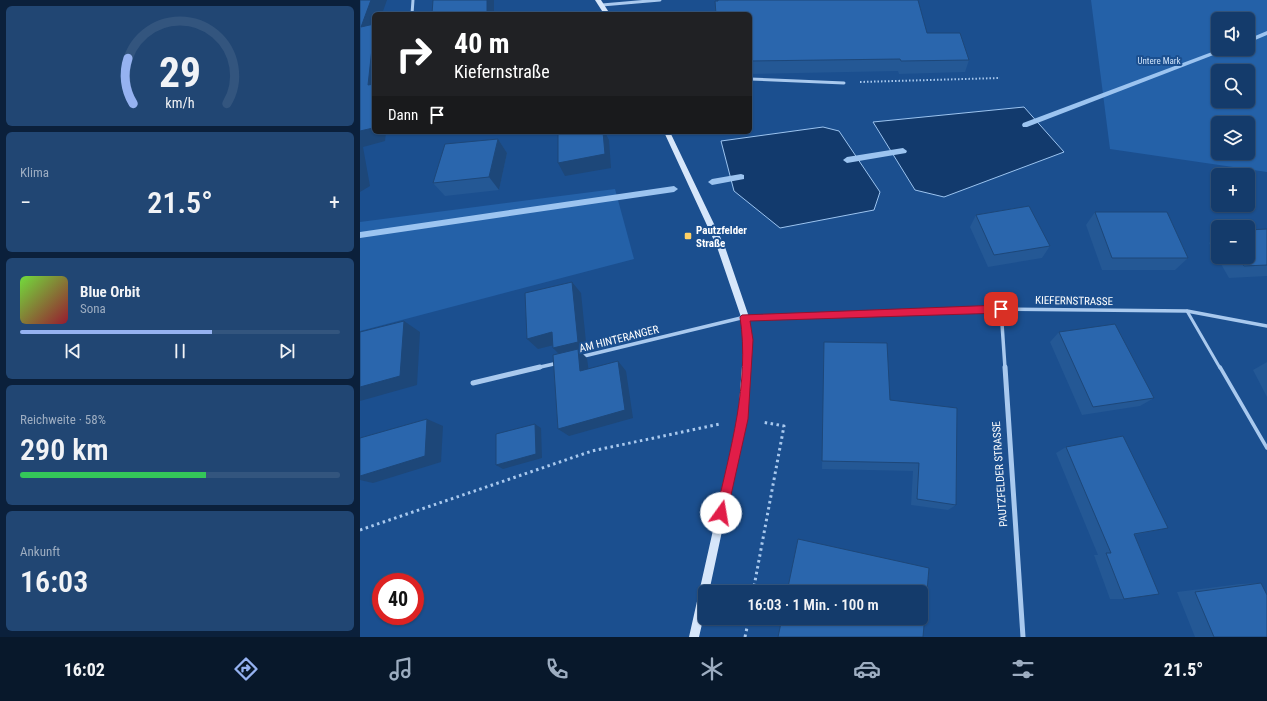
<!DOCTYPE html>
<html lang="de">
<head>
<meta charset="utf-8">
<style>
	body { margin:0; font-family:"Roboto Condensed",sans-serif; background:#214673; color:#f1f3f6; height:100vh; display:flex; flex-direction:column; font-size:15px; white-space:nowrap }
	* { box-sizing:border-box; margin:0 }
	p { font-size:13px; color:#9dadc1 }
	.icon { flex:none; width:22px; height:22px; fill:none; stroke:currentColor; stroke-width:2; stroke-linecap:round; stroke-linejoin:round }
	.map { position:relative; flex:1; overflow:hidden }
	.side { display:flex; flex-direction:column; gap:6px; padding:6px; background:#0b203b; width:360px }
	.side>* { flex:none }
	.guide { position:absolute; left:12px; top:12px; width:380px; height:122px; border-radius:6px; box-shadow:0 1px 3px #0004,0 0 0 1px #33557e; background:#202124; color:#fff; overflow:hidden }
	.tools { position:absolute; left:851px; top:12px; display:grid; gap:8px }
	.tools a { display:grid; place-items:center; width:44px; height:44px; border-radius:6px; background:#143b6b; box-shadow:0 1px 3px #0004,0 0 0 1px #33557e; font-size:20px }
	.speed { position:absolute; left:12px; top:573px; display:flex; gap:8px; font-size:20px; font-weight:700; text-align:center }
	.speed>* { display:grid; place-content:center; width:52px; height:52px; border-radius:50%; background:#143b6b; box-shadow:0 1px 3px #0004,0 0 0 1px #33557e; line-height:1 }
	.speed .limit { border:6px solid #d22; background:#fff; color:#111 }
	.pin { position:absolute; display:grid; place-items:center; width:34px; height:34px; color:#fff; margin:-17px; border-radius:8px; box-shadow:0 2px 6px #0006 }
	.me { position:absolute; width:44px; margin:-22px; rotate:13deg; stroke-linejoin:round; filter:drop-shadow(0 0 3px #0008) }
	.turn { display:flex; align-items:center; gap:14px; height:84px; padding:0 16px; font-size:18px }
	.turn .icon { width:52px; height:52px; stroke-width:2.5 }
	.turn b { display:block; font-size:28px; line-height:34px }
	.then { display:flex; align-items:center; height:38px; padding:0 16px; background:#0003; gap:8px; font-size:15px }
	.big { font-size:30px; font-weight:600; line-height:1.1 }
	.side .tile { flex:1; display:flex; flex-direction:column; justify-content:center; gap:6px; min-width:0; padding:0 14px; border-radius:6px; background:#214673 }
	.side .dial { align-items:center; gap:0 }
	.dial svg { height:104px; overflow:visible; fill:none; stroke:#33557e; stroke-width:7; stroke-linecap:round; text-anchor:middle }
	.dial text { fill:#f1f3f6; stroke:none }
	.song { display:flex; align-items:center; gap:12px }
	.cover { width:48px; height:48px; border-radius:6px; background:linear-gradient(135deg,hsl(100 70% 55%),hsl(350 70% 35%)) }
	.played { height:4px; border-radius:2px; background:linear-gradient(90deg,#95b2f1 60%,#33557e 60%) }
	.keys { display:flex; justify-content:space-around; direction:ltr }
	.heat { display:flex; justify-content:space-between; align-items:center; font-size:22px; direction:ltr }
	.charge { height:6px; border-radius:3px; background:linear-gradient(90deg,#34c759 58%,#33557e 0) }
	.trip { position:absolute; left:338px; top:585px; width:230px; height:40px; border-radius:6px; background:#143b6b; box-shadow:0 1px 3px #0004,0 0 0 1px #33557e; font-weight:600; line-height:40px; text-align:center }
	.tabs { display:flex; height:64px; justify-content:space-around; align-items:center; background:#08182b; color:#9dadc1 }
	.tabs .icon { width:28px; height:28px }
	.tabs .on { color:#95b2f1 }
	.tabs b { font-size:18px; color:#f1f3f6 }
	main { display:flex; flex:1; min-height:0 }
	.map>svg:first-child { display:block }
	.green { fill:#2461a8; fill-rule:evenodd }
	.water { fill:#123a6d; stroke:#9cc4f0 }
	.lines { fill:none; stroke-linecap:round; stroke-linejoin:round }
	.stream { fill:#9cc4f0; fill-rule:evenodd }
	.path-far1 { stroke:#a9c9ee; stroke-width:2; stroke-dasharray:1.5 2; stroke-linecap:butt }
	.path { stroke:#a9c9ee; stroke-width:3; stroke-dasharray:2.5 3.5; stroke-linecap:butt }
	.lane-far1 { stroke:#a9c9ee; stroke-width:3 }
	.lane { stroke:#a9c9ee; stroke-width:3.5 }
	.street-far2 { stroke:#a9c9ee; stroke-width:3 }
	.street-far1 { stroke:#a9c9ee; stroke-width:3.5 }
	.street { stroke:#a9c9ee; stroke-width:5 }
	.secondary { fill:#d6e6fa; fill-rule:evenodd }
	.wall { fill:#245895 }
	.shaded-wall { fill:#1d4779 }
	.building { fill:#2a66ad; stroke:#1d4779 }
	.route { fill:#e11d48; stroke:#92132f }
	.poi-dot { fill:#ffd166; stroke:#1b4f8f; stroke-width:1.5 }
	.labels { text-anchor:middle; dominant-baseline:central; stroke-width:4; stroke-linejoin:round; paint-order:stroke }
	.far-park-label { font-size:9px; fill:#cfe3fa; stroke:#1b4f8f }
	.poi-label { font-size:11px; font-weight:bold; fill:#fff; stroke:#1b4f8f; text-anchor:start }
	.street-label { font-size:11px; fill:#fff; stroke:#1b4f8f }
</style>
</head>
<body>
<main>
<section class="side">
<div class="tile dial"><svg viewBox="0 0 100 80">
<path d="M14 69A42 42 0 1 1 86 69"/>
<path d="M14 69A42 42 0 0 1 10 34" stroke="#95b2f1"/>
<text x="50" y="56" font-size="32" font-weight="700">29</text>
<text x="50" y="72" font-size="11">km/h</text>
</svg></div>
<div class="tile"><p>Klima</p>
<div class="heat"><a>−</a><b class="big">21.5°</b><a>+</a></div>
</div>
<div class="tile">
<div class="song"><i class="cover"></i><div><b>Blue Orbit</b><p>Sona</p></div></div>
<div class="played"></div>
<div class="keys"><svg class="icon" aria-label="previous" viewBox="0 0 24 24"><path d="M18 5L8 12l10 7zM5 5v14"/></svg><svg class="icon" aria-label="pause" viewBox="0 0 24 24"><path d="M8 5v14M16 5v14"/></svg><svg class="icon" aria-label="next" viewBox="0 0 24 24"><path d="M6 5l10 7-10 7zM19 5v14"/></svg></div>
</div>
<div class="tile"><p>Reichweite · 58%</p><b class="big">290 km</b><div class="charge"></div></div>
<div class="tile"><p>Ankunft</p><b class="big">16:03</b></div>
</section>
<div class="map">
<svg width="907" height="637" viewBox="0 0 907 637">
	<rect width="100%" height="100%" fill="#1b4f8f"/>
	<g class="green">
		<path d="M731 0H907V172L750 149ZM858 19H888V49H858ZM858 71H888V101H858ZM858 123H888V153H858Z"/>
		<path d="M255 189 274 259 0 331V222Z"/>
	</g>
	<g class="water">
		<path d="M664 107 704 152 584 197 555 190 513 122Z"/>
		<path d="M463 127 479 131 520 192 514 210 420 228 374 191 361 141Z"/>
	</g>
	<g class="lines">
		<g class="stream">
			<path d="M907 31V35L888 43V39Z"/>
			<path d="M860 49H869L667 127H663L662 125 663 123Z"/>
			<path d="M543 148 547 151 546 153 487 163 483 160 487 157Z"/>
			<path d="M381 174 384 175V179L352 185 348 182 352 179Z"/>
			<path d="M314 186 318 189 314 192 0 238V232Z"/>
		</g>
		<path class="path-far1" d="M500 82 640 78"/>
		<g class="path">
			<path d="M0 530 232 451 360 424"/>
			<path d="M393 592 424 426 402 422"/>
			<path d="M385 637 389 618"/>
		</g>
		<path class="lane-far1" d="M827 311 860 368"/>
		<path class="lane" d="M860 367 907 448"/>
		<g class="street-far2">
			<path d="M242 5 300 0"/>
			<path d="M52 14 53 0"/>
			<path d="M390 79 484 83"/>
		</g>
		<g class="street-far1">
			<path d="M641 309 645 368"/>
			<path d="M220 357 385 317 641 309 827 311 907 326"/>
			<path d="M176 368 198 363"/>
		</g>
		<g class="street">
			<path d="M645 367 663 637"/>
			<path d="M113 383 180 367"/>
		</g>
		<g class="secondary">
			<path d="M235 0H241L250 14H244Z"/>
			<path d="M304 132H310L365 247 389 317 392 340 386 419 349 592H345V611L339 637H329L378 419 384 340 381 317 357 247Z"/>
		</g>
	</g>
	<g class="wall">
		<path d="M390 14 567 33 609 60 605 72 539 74 538 71 390 74Z"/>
		<path d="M138 139 147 153 139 190 85 196 73 183Z"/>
		<path d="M735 212 828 258 815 270H742L726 225Z"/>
		<path d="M616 215 690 246 682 258 628 267 610 227Z"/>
		<path d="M907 229V276L869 278 849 243 858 235V257H888Z"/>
		<path d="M699 332 794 398 780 406 722 415 690 342Z"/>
		<path d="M464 342 530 400 596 505 588 510 551 505 553 471 462 469Z"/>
		<path d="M907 362V397L893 370Z"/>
		<path d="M706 447 808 528 774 535 764 599H750L734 555H738L696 453Z"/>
		<path d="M901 583 907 637H835L817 592 880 584Z"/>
	</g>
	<g class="shaded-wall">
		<path d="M11 0H27L22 14H14V93L8 85 1 27Z"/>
		<path d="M127 0H134V14H123Z"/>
		<path d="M14 113V132H26L25 141 3 147 10 186 0 192V131Z"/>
		<path d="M243 132H245L249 140 251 168 205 176 198 163Z"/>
		<path d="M138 139 147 153 139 190 129 177Z"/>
		<path d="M212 282 221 293 227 352 222 353 227 358 230 381 203 358 193 348Z"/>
		<path d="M44 321 60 332 57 385 0 401V387Z"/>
		<path d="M192 332 202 343 178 349 167 339Z"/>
		<path d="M258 361 266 371 273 418 209 436 198 429Z"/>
		<path d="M67 419 83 426 81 462 13 483 0 480V476Z"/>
		<path d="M175 424 181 428 182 458 143 469 136 465Z"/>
	</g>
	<g class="building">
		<path d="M0 0H11L1 27 14 24V30L8 85 14 84V113L13 128 0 131Z"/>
		<path d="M73 0H127V12L123 13V14H72Z"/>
		<path d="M358 0H558L567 33H600L609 60 541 61 540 59 390 61V14H356L355 1H358Z"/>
		<path d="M206 132H243L245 154 198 163V133Z"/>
		<path d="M138 139 129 177 73 183 85 144Z"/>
		<path d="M669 206 690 246 634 255 616 215Z"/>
		<path d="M735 212H807L828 258H752Z"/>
		<path d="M907 229V265L884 266 878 257H888V230Z"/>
		<path d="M212 282 218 342 193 348 192 332 167 339 165 293Z"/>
		<path d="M44 321 40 376 0 387V332Z"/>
		<path d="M755 324 794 398 733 407 699 332Z"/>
		<path d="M464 342 527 343 530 400 597 408 596 505 557 499 559 463 462 461Z"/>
		<path d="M218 349 220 371 258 361 265 410 198 429 193 355Z"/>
		<path d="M67 419 65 456 0 476V438Z"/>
		<path d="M175 424 176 454 136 465V434Z"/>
		<path d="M763 436 808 528 774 534 799 594 764 599 746 553H751L706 447Z"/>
		<path d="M438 539 569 568 563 637H418L422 618H561V592H427Z"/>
		<path d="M901 583 907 595V637H854L835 592Z"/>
	</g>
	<path class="route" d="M641 305 644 306 646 309 644 311 641 313 390 321 393 340 388 419 367 513 365 517 361 518 357 517 356 513C370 450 390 383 380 317L382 315Z"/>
	<rect class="poi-dot" x="324" y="232" width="8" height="8" rx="2"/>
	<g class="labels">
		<g class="far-park-label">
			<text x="799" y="61">Untere Mark</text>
		</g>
		<g class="poi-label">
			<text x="336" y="230">Pautzfelder<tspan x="336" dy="13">Straße</tspan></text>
		</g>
		<g class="street-label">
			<text transform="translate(714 301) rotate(1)">KIEFERNSTRASSE</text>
			<text transform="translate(259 339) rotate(-14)">AM HINTERANGER</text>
			<text transform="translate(640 474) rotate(-94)">PAUTZFELDER STRASSE</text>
		</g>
	</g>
</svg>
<div class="tools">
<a><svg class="icon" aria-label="sound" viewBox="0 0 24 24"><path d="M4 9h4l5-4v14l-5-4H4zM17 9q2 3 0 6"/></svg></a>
<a><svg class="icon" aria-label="search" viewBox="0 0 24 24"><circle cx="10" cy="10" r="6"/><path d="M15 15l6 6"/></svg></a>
<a><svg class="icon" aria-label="layers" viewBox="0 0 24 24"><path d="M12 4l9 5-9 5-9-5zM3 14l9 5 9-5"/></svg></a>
<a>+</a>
<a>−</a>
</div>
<div class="speed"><div class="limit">40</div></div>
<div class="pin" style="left:641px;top:309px;background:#d93025"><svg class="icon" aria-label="arrive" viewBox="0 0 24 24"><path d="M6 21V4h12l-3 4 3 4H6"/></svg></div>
<svg class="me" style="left:361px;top:513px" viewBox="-20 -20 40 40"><circle r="19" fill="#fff"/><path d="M0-13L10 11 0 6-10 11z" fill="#e11d48"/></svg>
<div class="trip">16:03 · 1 Min. · 100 m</div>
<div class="guide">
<div class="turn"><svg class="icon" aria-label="right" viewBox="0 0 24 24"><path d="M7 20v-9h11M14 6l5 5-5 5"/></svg><div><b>40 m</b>Kiefernstraße</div></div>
<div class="then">Dann<svg class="icon" aria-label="arrive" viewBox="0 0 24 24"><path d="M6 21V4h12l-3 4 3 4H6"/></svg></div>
</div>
</div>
</main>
<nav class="tabs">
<b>16:02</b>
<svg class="icon on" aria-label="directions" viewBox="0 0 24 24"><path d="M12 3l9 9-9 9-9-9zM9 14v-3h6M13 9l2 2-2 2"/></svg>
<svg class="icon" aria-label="music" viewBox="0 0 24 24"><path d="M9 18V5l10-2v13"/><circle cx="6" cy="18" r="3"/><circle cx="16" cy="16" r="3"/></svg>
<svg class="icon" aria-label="phone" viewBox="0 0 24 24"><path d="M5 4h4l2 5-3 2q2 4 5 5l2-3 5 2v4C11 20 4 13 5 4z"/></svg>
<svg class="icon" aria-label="climate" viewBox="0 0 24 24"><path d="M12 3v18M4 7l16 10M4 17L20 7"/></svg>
<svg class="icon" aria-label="car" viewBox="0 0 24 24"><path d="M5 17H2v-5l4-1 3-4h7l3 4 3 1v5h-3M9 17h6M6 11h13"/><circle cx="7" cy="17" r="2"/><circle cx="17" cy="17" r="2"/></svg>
<svg class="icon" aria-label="filters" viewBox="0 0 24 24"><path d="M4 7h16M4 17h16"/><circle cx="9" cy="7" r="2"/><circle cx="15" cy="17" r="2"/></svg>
<b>21.5°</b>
</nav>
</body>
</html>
